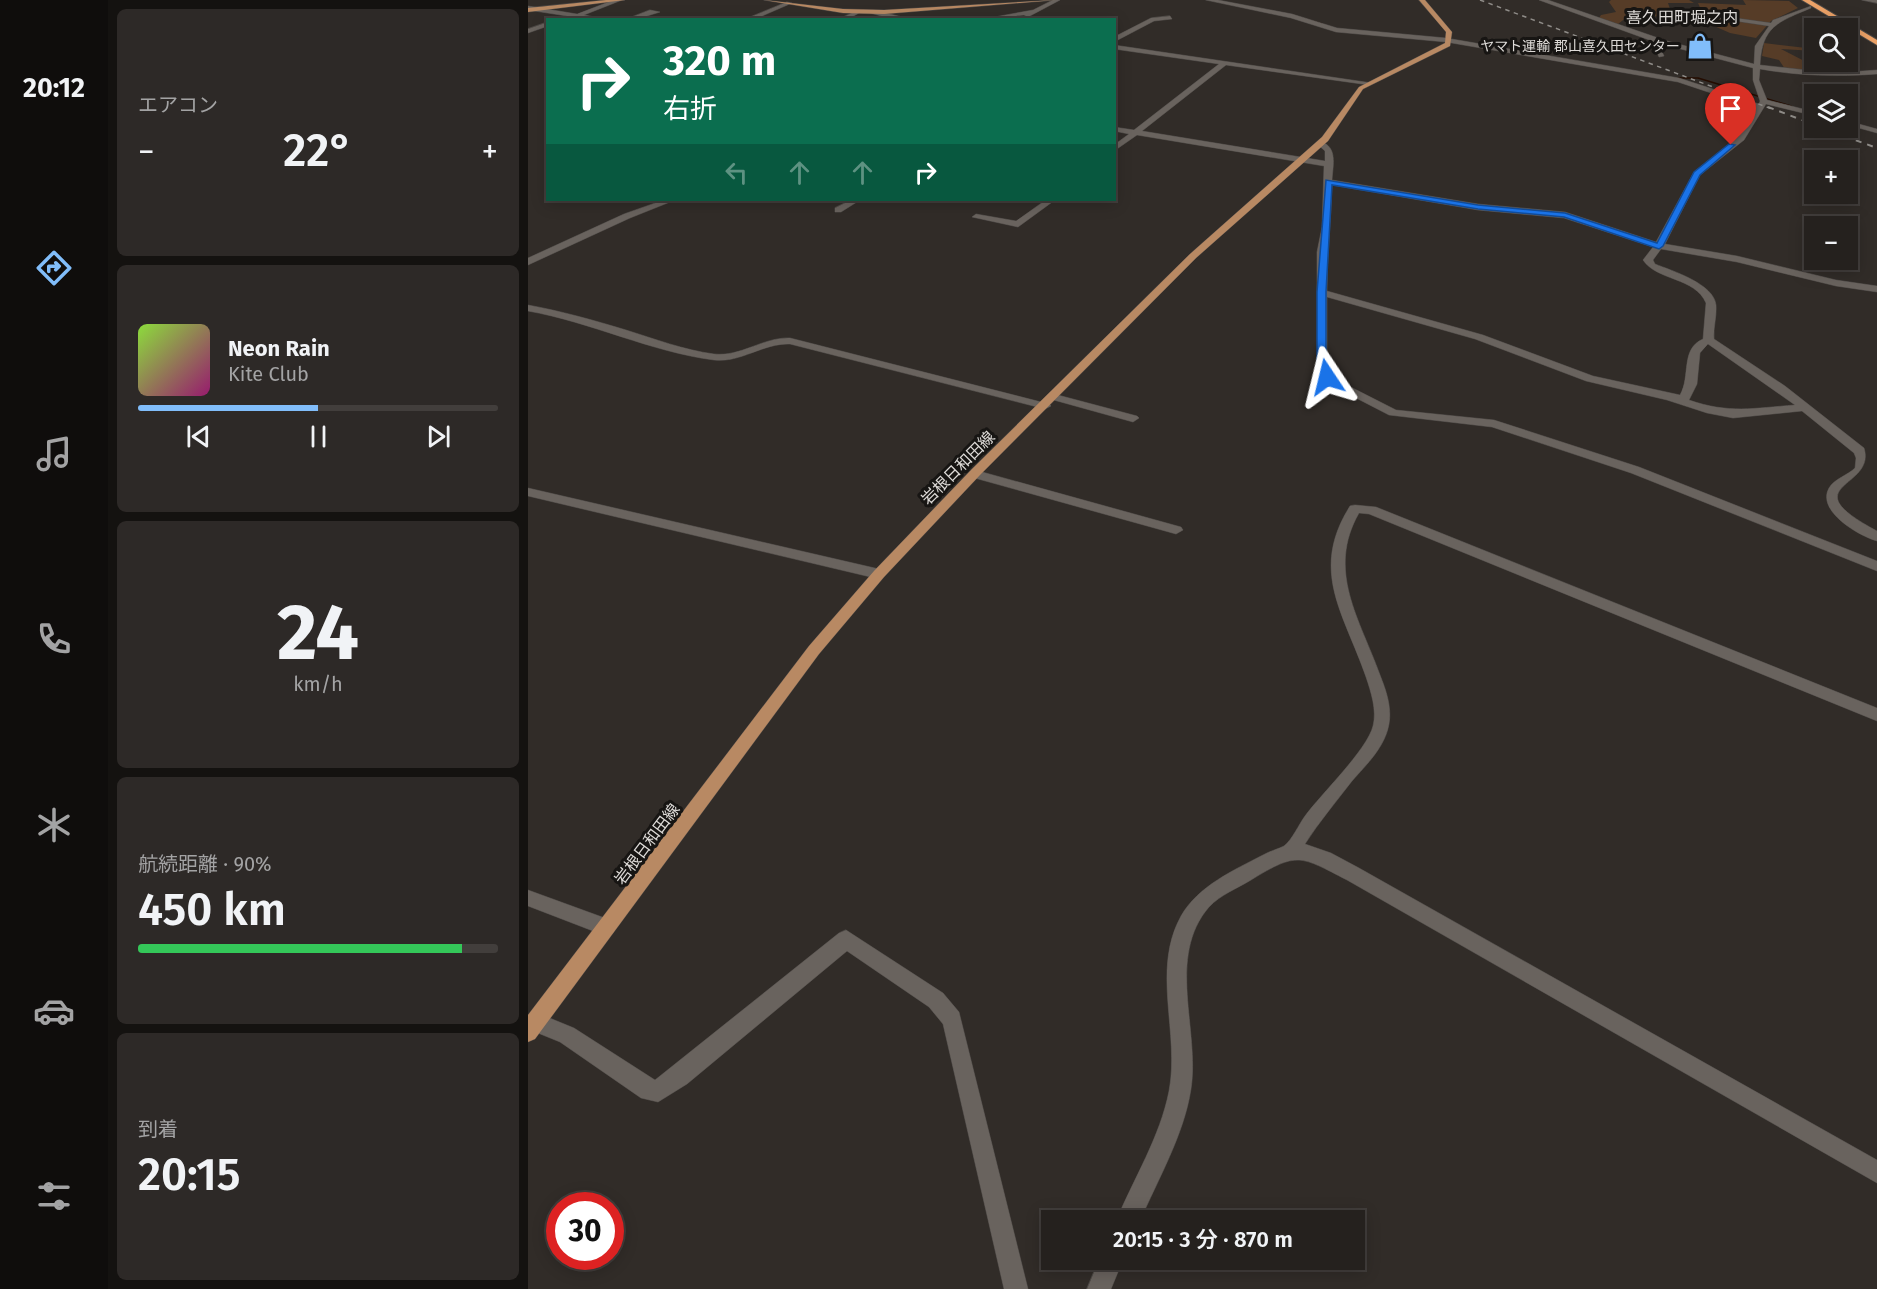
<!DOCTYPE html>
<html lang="ja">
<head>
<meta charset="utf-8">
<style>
	body { margin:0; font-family:"Fira Sans","Noto Sans JP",sans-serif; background:#2d2927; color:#f1f3f6; height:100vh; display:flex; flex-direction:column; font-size:22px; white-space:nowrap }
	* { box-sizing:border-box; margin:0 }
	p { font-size:20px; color:#a3a3a4 }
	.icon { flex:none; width:33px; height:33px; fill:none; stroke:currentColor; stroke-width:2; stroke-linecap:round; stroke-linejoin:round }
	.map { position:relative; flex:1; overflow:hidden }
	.details { display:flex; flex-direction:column; gap:9px; padding:9px; background:#141210; width:420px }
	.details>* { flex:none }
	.banner { position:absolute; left:18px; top:18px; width:570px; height:183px; border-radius:0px; box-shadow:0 3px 15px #0003,0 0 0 2px #423e3c; background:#0b6e4f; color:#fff; overflow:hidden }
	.tools { position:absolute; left:1276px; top:18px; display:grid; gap:12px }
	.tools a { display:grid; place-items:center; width:54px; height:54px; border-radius:0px; background:#25211e; box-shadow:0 3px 15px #0003,0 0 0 2px #423e3c; font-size:30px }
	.speed { position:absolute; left:18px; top:1192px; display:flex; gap:12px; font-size:30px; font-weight:700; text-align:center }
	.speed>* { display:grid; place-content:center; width:78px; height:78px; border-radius:50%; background:#25211e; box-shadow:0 3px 15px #0003,0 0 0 2px #423e3c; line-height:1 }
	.speed .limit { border:9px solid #d22; background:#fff; color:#111 }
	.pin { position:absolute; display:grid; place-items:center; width:51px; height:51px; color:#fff; margin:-62px -26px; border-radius:50% 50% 50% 0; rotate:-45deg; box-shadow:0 0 6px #0007 }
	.pin .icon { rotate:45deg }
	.me { position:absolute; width:66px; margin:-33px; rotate:350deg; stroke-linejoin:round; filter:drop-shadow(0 0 4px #0008) }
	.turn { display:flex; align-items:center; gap:21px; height:126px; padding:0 18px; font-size:27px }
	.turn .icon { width:78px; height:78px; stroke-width:2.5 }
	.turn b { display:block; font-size:42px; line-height:51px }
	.lanes { display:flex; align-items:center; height:57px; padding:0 18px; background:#0003; justify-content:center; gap:30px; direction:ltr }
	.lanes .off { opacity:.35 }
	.big { font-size:45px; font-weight:600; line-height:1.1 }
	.details .card { flex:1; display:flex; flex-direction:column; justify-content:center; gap:9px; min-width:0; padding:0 21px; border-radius:9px; background:#2d2927 }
	.details .dial { align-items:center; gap:0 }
	.dial b { font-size:78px; line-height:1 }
	.song { display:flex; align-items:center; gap:18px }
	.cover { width:72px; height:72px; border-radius:9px; background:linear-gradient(135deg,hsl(90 70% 55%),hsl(320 70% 35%)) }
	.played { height:6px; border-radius:3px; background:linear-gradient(90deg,#81bdfa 50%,#423e3c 50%) }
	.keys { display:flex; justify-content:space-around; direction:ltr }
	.heat { display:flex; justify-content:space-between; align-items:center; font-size:33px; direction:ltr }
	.charge { height:9px; border-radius:4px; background:linear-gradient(90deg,#34c759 90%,#423e3c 0) }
	.trip { position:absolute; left:513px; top:1210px; width:324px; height:60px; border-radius:0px; background:#25211e; box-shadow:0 3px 15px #0003,0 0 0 2px #423e3c; font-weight:600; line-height:60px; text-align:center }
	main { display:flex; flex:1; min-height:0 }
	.menu { display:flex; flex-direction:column; width:108px; justify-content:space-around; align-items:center; background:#0f0d0c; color:#a3a3a4 }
	.menu .icon { width:42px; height:42px }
	.menu .selected { color:#81bdfa }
	.menu b { font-size:27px; color:#f1f3f6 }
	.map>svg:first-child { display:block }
	.green { fill:#563c27 }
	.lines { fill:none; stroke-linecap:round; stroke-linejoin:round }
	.stream { stroke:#240c00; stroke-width:1.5 }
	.minor-casing { stroke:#4c4845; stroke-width:1 }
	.major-casing { stroke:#4c4845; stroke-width:1 }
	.highway-casing { stroke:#4c4845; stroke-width:2 }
	.minor { fill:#69635e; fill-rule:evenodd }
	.major { fill:#b88963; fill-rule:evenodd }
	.highway { fill:#eca267; fill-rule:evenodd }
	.rail-far1 { stroke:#8f8c88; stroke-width:1.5; stroke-dasharray:4.5 4.5; stroke-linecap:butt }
	.rail { stroke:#8f8c88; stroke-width:2; stroke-dasharray:6 6; stroke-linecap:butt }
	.route { fill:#1a73e8; stroke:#114b97; stroke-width:1.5 }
	.labels { text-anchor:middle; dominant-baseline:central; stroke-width:6; stroke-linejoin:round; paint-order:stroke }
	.far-poi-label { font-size:14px; fill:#dedbd8; stroke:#171513; text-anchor:end }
	.far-quarter-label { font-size:16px; fill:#dedbd8; stroke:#171513 }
	.street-label { font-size:16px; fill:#dedbd8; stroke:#171513 }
</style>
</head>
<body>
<main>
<nav class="menu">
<b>20:12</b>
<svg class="icon selected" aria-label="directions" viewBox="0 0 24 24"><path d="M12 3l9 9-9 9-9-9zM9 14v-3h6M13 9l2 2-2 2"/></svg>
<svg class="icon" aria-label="music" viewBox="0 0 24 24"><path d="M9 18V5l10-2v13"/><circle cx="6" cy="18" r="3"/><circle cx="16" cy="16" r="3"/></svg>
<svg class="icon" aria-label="phone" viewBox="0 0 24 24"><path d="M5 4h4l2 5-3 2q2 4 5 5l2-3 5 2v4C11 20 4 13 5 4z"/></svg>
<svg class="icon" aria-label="climate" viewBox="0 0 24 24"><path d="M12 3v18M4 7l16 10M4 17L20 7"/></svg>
<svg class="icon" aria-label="car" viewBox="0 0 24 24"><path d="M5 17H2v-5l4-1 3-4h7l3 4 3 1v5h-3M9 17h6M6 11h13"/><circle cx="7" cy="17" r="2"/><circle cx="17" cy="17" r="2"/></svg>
<svg class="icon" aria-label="filters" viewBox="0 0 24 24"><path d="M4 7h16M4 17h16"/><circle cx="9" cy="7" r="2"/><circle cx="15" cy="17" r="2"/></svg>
</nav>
<section class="details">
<div class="card"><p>エアコン</p>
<div class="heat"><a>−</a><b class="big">22°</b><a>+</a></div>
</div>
<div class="card">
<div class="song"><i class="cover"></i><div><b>Neon Rain</b><p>Kite Club</p></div></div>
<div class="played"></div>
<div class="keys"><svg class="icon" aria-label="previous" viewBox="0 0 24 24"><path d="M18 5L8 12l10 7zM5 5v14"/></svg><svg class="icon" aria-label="pause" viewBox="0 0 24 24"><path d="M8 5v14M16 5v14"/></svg><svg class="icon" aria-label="next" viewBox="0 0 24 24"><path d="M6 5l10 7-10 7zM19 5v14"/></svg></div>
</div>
<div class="card dial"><b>24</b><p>km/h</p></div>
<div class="card"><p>航続距離 · 90%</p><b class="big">450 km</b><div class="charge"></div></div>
<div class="card"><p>到着</p><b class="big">20:15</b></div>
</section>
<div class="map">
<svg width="1349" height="1289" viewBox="0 0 1349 1289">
	<rect width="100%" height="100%" fill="#312c28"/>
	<g class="green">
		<path d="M1083 0H1161L1166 3H1140L1145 18 1115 15V18L1099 17 1090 24 1071 18 1073 15 1088 12 1081 2Z"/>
		<path d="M1215 0 1261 1 1270 8 1243 21 1228 38 1202 33 1177 22 1147 19V16L1159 17 1156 13 1168 14 1167 20 1174 12 1170 3 1218 5Z"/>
		<path d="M1236 43 1287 49V51L1253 49 1288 67 1314 72 1257 69 1251 60 1234 56Z"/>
	</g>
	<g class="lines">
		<g class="stream">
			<path d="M774 18 795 24"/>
			<path d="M1149 78H1170L1263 106"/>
		</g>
		<g class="minor-casing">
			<g id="minor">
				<path d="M86 0H94L56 15 83 20H65L0 10V6L49 14Z"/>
				<path d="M525 0H532L500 17 496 15 450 20 505 10Z"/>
				<path d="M678 0H690L764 14 809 28 918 38 1151 78 1231 104 1232 101 1225 80V68L1130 43 1136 56 1131 57 1124 41 1011 0H1020L1139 41 1226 64 1227 46 1241 26 1174 16 1172 13 1243 23 1245 20 1283 6V8C1250 22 1234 26 1232 65L1306 73 1349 70V74C1309 77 1272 76 1232 69L1231 80 1239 100 1287 112V116L1238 104 1216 140 1172 175 1137 244 1209 256 1308 280 1349 286V292L1308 286 1209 262 1133 249 1125 260 1127 264C1145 271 1186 284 1188 305 1189 317 1185 327 1186 339L1257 386 1336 448C1349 489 1261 484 1349 531V541C1331 536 1288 511 1301 488 1306 479 1320 475 1327 468L1328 458 1326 453 1274 411 1205 418 1179 413 1139 400 1058 381 947 339 799 297V363L802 373 809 380 868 410 966 420 1111 467 1349 561V571L1103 473 964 427 861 415 801 384 791 374 789 363V252L794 227 796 166 609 135 586 151V145L601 134 586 131V127L606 130 691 64 586 49V45L844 83 841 85 698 65 614 131 797 161V151L788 143 792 141C810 147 805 164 804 180L950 204 1037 212 1128 242 1166 172 1210 137 1228 108 1150 82 918 42 808 32 763 18ZM804 185 950 210 1036 218 1125 247 1115 260C1129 281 1167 277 1178 303L1175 339C1152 349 1163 376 1152 395L1065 376 955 335 799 291C799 255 803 221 804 185ZM1180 344 1267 405C1226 408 1201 414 1161 400L1169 384 1172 353Z"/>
				<path d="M1334 0H1349V3Z"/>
				<path d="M259 2 264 3 225 20H215Z"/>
				<path d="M122 10 132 12 106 20H96Z"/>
				<path d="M344 10 379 18 382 20H369L342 13Z"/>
				<path d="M328 11 333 12 318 20H309Z"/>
				<path d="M642 16 644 19 626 21 586 42V37L623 18Z"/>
				<path d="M20 22V26L0 33V29Z"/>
				<path d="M1320 121 1349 129V133L1320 125Z"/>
				<path d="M136 200H147L102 218 0 265V258L96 214Z"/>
				<path d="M323 200H332L313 212H307V208Z"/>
				<path d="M518 200H527L490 227 444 217 448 214 488 221Z"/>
				<path d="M0 305C33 311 65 320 98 330 127 339 156 350 186 354 213 357 235 337 262 338L521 404 523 406 517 409 262 344C235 343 213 363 186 360 123 352 63 322 0 311Z"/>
				<path d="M526 394 609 416 611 418 605 422 522 399 520 397Z"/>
				<path d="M447 470 653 527 655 530 648 534 443 477 441 474Z"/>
				<path d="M0 488 351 569 358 574 351 579 0 496Z"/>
				<path d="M827 505 848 507 1349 708V721L841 514 831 513C798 571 832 619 852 675 858 690 864 707 861 724 857 747 839 764 824 781 808 802 791 822 777 844L803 853 831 868 1349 1160V1183L819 880C772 856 770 851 723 880 710 888 692 895 681 907 638 957 672 1030 663 1089 656 1135 630 1179 612 1221H588C606 1178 632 1137 641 1091 652 1033 623 970 653 916 670 886 706 870 735 855 742 851 750 849 756 846 764 840 771 824 777 816 793 794 839 750 845 726 849 710 843 692 838 677 816 613 781 571 822 506Z"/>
				<path d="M0 890 85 921 88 927 85 933 78 936 0 906Z"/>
				<path d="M318 930 415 993 431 1012 500 1289H476L415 1024 401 1007 319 951 159 1084 130 1102 113 1098 32 1042 0 1029V1015L7 1012 46 1028 127 1080 311 933Z"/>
				<path d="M571 1260H595L583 1289H559Z"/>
			</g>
		</g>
		<g class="major-casing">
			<g id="major">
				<path d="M78 0H97L0 12V8Z"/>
				<path d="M236 0 315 9 356 10 528 0 356 14 315 13Z"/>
				<path d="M891 0H897L924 32 922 46 835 89 800 141 668 258 452 475 356 577 291 654 7 1039 0 1042V1015L281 646 346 571 444 469 662 254 794 137 831 87 917 43 918 32Z"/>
			</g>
		</g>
		<g class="highway-casing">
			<path id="highway" d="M1274 0H1282L1349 40V45Z"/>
		</g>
		<use href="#minor" class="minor"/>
		<use href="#major" class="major"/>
		<use href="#highway" class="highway"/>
		<path class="rail-far1" d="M952 0 1244 109"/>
		<g class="rail">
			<path d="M1240 107 1287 125"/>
			<path d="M1294 128 1349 148"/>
		</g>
	</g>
	<path class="route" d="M1201 144 1207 145 1172 175 1135 246 1131 249 1036 217 950 209 804 185 798 292V363L804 377 799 380 794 377 789 363V292L798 180 950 205 1037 213 1129 243 1166 172Z"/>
	<defs>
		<g id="shop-bare" transform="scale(2.07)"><path d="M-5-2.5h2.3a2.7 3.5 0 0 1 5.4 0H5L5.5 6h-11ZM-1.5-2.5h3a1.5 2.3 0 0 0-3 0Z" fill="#81bdfa" stroke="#171513" stroke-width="2.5" paint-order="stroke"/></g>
	</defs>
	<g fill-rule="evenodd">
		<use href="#shop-bare" x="1172" y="46"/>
	</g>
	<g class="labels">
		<g class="far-poi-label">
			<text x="1152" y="46">ヤマト運輸 郡山喜久田センター</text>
		</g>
		<g class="far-quarter-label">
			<text x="1154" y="17">喜久田町堀之内</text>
		</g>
		<g class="street-label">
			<text transform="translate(430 468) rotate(-45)">岩根日和田線</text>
			<text transform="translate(119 844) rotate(-53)">岩根日和田線</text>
		</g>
	</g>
</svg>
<div class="tools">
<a><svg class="icon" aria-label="search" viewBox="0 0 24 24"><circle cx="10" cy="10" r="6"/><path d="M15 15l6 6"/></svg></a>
<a><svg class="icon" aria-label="layers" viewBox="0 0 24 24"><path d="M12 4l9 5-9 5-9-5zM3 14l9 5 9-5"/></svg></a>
<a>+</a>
<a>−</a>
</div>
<div class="speed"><div class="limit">30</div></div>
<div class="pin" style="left:1203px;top:145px;background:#d93025"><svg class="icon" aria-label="arrive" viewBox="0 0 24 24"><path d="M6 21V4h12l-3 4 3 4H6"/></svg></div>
<svg class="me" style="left:799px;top:377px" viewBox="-20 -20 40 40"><path d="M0-17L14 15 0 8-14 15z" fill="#1a73e8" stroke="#fff" stroke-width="4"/></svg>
<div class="trip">20:15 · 3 分 · 870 m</div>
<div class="banner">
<div class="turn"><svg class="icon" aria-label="right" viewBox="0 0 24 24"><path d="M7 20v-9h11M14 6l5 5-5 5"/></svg><div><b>320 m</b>右折</div></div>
<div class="lanes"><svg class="icon off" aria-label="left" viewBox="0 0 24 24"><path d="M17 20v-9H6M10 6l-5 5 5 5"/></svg><svg class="icon off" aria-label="ahead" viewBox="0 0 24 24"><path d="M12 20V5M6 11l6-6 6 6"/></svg><svg class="icon off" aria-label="ahead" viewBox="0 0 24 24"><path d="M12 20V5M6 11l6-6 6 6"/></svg><svg class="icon" aria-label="right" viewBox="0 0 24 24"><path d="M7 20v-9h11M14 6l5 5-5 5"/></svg></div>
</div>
</div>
</main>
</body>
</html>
